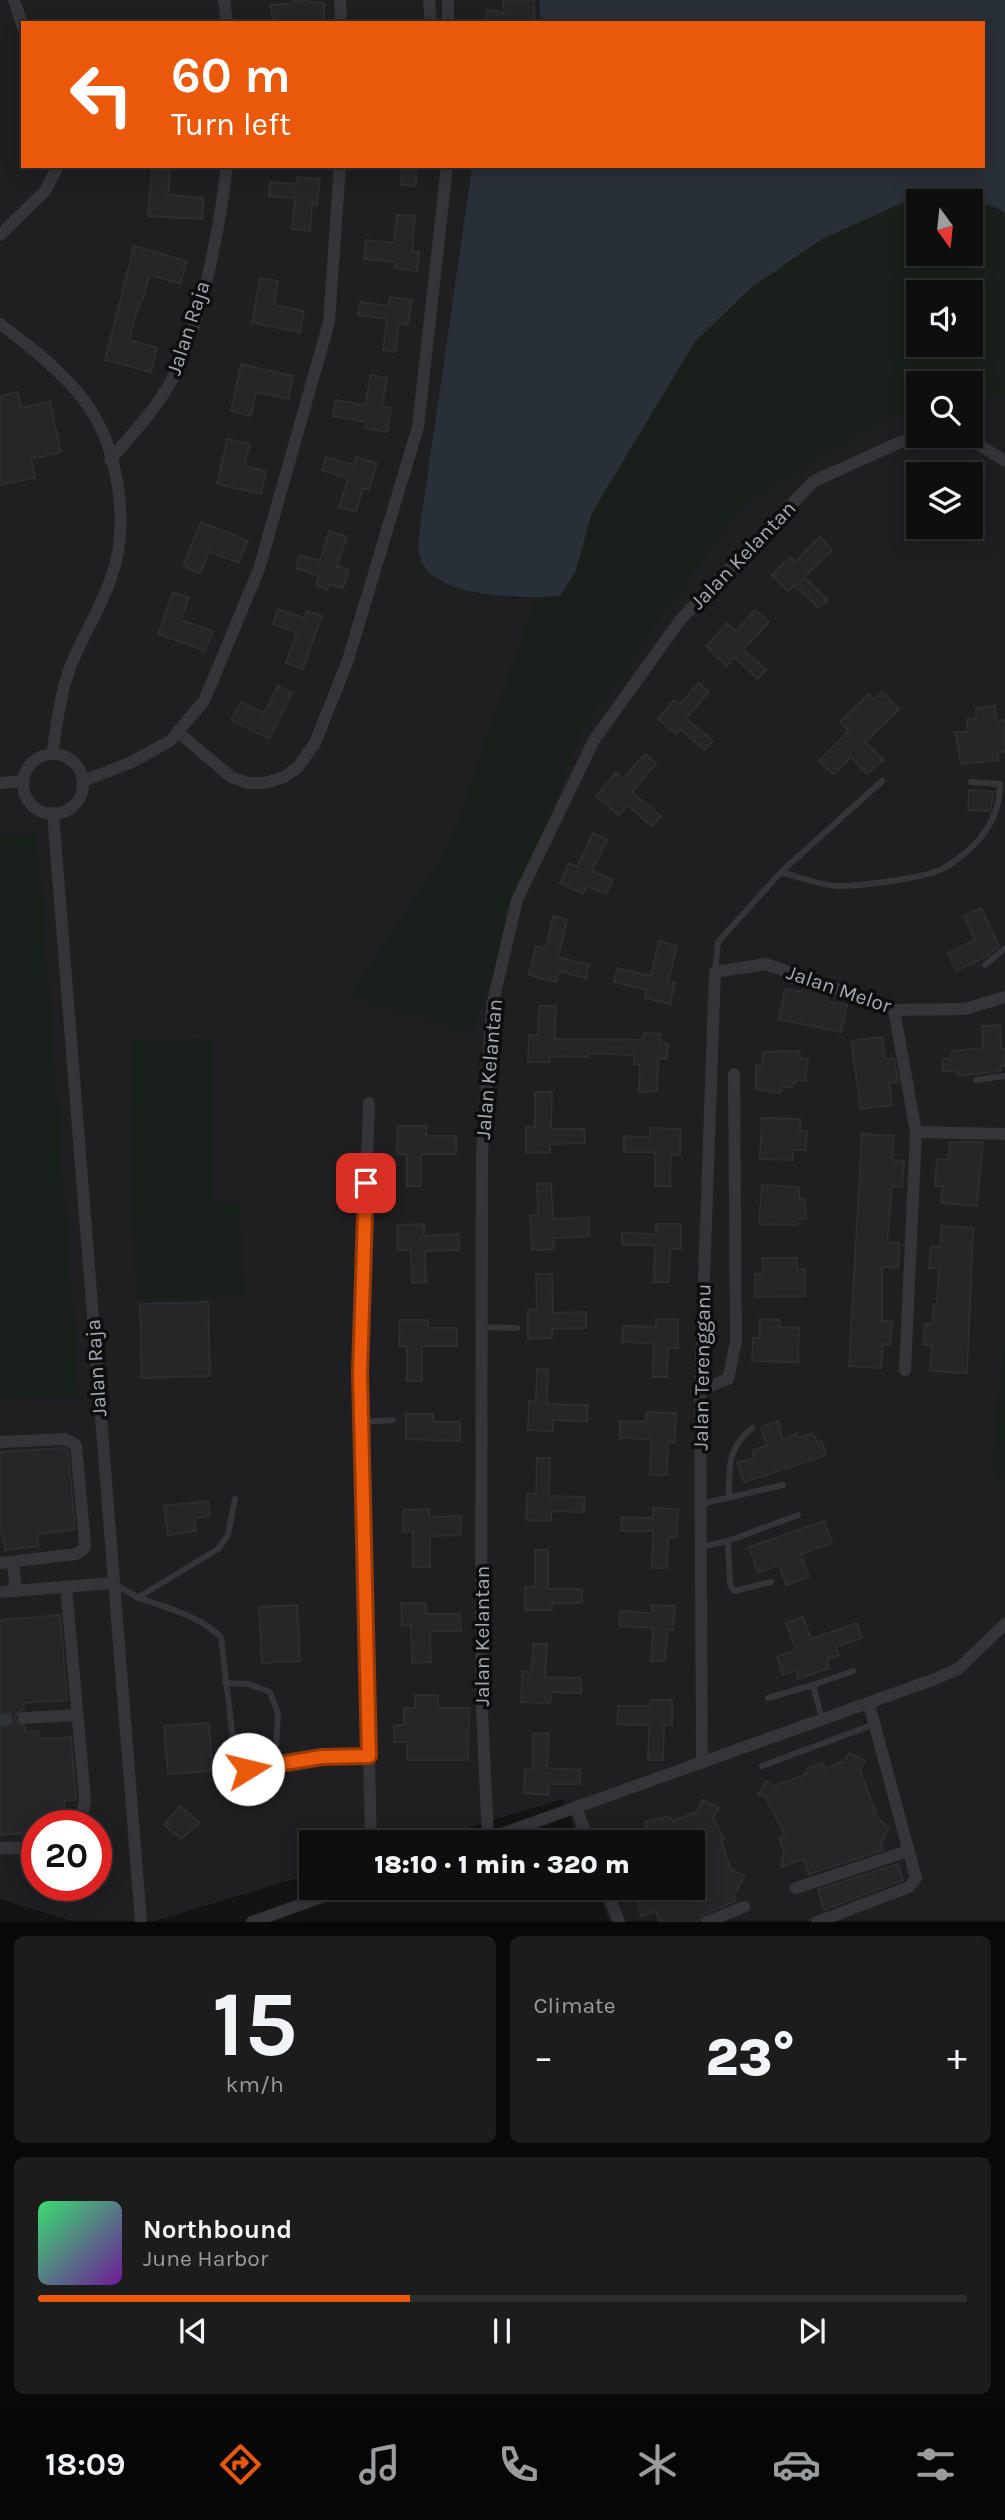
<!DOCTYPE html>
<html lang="en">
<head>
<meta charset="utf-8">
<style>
	body { margin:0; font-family:Karla,sans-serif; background:#1c1c1d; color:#f1f3f6; height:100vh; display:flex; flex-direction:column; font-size:26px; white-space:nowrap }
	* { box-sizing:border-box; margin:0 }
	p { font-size:23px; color:#9b9c9e }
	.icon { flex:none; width:38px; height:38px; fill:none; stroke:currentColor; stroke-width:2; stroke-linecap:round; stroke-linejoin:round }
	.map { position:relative; height:1922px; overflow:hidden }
	.panel { display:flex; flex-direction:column; gap:14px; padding:14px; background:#080808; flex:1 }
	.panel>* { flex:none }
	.top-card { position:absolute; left:21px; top:21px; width:964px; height:147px; border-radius:0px; box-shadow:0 4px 18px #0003,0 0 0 2px #2e2e2f; background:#ea580c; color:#fff; overflow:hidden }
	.needle { width:46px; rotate:165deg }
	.fabs { position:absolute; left:906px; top:189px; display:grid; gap:14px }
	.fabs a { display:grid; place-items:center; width:77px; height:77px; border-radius:0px; background:#0e0e0f; box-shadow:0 4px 18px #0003,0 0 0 2px #2e2e2f; font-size:35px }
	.speed { position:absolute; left:21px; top:1810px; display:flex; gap:14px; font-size:35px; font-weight:700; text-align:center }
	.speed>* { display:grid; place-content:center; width:91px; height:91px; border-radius:50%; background:#0e0e0f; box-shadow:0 4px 18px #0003,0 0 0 2px #2e2e2f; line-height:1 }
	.speed .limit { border:10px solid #d22; background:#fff; color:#111 }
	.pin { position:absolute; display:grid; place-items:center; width:60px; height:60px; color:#fff; margin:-30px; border-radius:14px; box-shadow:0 4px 10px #0006 }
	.me { position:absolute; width:77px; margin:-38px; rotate:81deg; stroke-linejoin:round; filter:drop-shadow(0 0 5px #0008) }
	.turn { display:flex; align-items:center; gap:24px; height:147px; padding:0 35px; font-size:32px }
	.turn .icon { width:91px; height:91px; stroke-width:2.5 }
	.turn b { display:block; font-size:49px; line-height:60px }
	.big { font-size:52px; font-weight:800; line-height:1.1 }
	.panel .card { flex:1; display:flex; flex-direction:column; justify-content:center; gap:10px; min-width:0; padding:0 24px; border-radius:10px; background:#1c1c1d }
	.panel .dial { align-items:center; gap:0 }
	.dial b { font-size:91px; line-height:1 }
	.song { display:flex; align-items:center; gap:21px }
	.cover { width:84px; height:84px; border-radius:10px; background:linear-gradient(135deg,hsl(140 70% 55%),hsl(280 70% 35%)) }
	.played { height:7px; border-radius:4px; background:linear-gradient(90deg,#ea580c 40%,#2e2e2f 40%) }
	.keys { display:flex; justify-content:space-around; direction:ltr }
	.heat { display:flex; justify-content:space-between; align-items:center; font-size:38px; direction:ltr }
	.panel .tiles { flex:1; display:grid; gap:14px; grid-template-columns:1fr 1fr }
	.card:last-child { grid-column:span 2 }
	.trip { position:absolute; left:299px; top:1830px; width:406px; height:70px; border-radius:0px; background:#0e0e0f; box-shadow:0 4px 18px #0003,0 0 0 2px #2e2e2f; font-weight:800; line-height:70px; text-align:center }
	.menu { display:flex; height:112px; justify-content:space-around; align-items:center; background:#060606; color:#9b9c9e }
	.menu .icon { width:49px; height:49px }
	.menu .on { color:#ea580c }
	.menu b { font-size:32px; color:#f1f3f6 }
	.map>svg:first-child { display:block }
	.built { fill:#1f1f21; fill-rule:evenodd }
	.green { fill:#191f1b; fill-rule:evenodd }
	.water { fill:#292f37 }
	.building { fill:#262628; stroke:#2d2d30; stroke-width:2 }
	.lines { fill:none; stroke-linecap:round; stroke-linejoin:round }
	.minor-tunnel { stroke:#303134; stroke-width:12; stroke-dasharray:12 6; stroke-linecap:butt }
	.service { stroke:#343439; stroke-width:6 }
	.minor { stroke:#343439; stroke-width:12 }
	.route-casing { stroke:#983908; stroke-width:18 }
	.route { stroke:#ea580c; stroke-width:12 }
	.labels { text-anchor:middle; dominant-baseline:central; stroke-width:7; stroke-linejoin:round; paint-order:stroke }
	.street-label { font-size:21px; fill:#a5a7b4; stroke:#0e0e0f }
</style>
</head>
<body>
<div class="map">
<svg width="1005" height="1922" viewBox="0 0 1005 1922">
	<rect width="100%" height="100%" fill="#131314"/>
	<path class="built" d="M0 0H539L541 23H23V166H472L421 520 419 557 463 589 514 598 560 596 575 573 592 513 914 198 951 194 997 208 1005 214V1921H609L597 1888H693V1843H580L563 1799 417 1843H312L311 1874 154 1921H71L0 1899ZM919 201H971V254H919ZM919 292H971V345H919ZM919 383H971V436H919ZM919 474H971V527H919ZM37 1825H96V1885H37Z"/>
	<g class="green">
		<path d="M951 194 997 208 1005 214V395L971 401V383H919V412L883 419 741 504 581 732 471 1034 351 995 447 851 536 598 560 596 575 573 592 513 695 342 751 288 822 239 914 198ZM919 201H971V254H919ZM919 292H971V345H919Z"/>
		<path d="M37 833 79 1394 0 1400V836Z"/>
		<path d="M214 1039V1200L240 1204 242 1297 136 1299 130 1040Z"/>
		<path d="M1005 1338V1482L991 1470Z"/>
	</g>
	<path class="water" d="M539 0H1005V214L997 208 951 194 914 198 822 239 751 288 695 342 592 513 575 573 560 596C525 599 433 599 420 558 416 548 420 531 421 520L472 166H984V23H541Z"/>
	<g class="building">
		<path d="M293 0 324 3V19L317 20V23H274L270 5 292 3Z"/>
		<path d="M503 0H534L535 23H484L487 10 504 13Z"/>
		<path d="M402 166H416V186L401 185Z"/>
		<path d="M152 169 170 170 168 195 204 198 202 219 148 216Z"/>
		<path d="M297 177 320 179 317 205 312 204 310 231 292 229 295 198 269 196 270 182 296 184Z"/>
		<path d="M397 215 415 216 412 252H419L417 271 395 268 396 262 364 259 366 240 394 243Z"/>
		<path d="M134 246 187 261 180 284 150 275 142 301H140L129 340 157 348 151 372 105 360Z"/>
		<path d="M260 278 278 281 274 305 304 311 300 332 252 323Z"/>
		<path d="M390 297 412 300 408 325 399 324 395 352 383 350 387 319 358 315 360 302 389 306Z"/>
		<path d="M241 364 293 376 288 399 256 392 251 416 231 411Z"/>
		<path d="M371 375 387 378 382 407 391 408 387 432 365 428 366 422 333 416 336 400 365 405Z"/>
		<path d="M18 392 21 408 50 402 61 452 31 459 35 478 0 485V396Z"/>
		<path d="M227 439 250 444 244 466 266 471 261 494 217 484Z"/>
		<path d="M326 457 354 465 356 457 377 463 369 490 363 488 356 512 339 507 348 478 322 470Z"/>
		<path d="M201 522 248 541 238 563 209 551 200 573 183 566Z"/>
		<path d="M329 531 347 537 337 566 349 570 343 588 329 584 327 590 316 586 319 576 296 568 300 555 320 561Z"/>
		<path d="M820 537 832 550 804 577 827 600 819 608 795 585 788 591 772 575 790 557 795 562Z"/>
		<path d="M173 592 189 598 181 620 213 631 205 651 158 634Z"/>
		<path d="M278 609 304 618 307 611 322 616 303 669 286 663 297 632 273 624Z"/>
		<path d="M755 610 769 622 743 649 766 670 758 679 735 658 727 666 706 646 727 623 736 631Z"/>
		<path d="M699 683 709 692 686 718 713 741 705 750 680 729 676 734 658 719 674 700 679 705Z"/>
		<path d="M278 686 292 693 269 739 231 720 241 702 264 713Z"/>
		<path d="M882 692 899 709 865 742 883 760 867 774 851 757 833 774 819 761 849 731 840 722 869 694 874 700Z"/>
		<path d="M995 706 997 721 1005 720V751L997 753 999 760 961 764 955 732H968L967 719 976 718V708Z"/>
		<path d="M645 754 656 763 632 792 661 816 652 826 627 805 619 815 596 796 616 773 623 779Z"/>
		<path d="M969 790 994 792 990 811 968 810Z"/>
		<path d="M593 833 607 840 592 871 613 880 606 894 587 886 583 894 560 883 569 863 577 867Z"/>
		<path d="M981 908 999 946 986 957 956 971 948 953 975 940 964 916Z"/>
		<path d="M553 916 567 920 558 957 589 965 586 978 558 971 556 982 529 975 536 946 546 949Z"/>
		<path d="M659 941 677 946 668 982 675 983 670 1004 645 998 647 990 614 982 617 968 651 976Z"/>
		<path d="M804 987 828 996 827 1001 847 1005 841 1032 779 1019 785 989 802 992Z"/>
		<path d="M539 1006H556L555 1039 643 1040 644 1033 661 1034 660 1043 668 1044 667 1059 658 1058 657 1091 639 1092 640 1065 634 1064V1055L588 1053V1057L550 1056V1062H528L529 1035H538Z"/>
		<path d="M1000 1025 1001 1049H1005V1066H1001L1000 1071 958 1076 956 1071H943L942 1059 951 1058 952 1051 983 1048 982 1026Z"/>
		<path d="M882 1037 885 1059 894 1058 898 1081 889 1083 892 1105 861 1109 851 1041Z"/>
		<path d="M799 1051 801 1059H808L805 1081 796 1080 792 1087H781L780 1093 756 1089V1065H762L764 1052Z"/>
		<path d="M535 1092H552L551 1129H584L585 1143 550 1144V1152L526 1153V1127H535Z"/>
		<path d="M762 1118 800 1119V1131H807L806 1150H793V1160L760 1159Z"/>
		<path d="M398 1126H426V1136H456V1154H421V1186H407V1154H397Z"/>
		<path d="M650 1128 680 1129V1155H671L670 1186H655V1152H624V1136L650 1137Z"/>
		<path d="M862 1134 894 1136 892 1160 904 1161 902 1187 892 1186 887 1242 899 1243 898 1268 882 1267V1321H892L890 1345 883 1344 881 1368 849 1366Z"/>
		<path d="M950 1142H983L977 1206 941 1203 943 1186H935L937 1159 948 1160Z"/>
		<path d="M551 1183 553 1219 589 1217V1236L553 1238 554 1249 532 1250 530 1216 538 1215 537 1184Z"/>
		<path d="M762 1185 799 1187V1199H805L806 1218 798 1219 797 1225 759 1224Z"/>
		<path d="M424 1224V1236L458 1234 459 1250 425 1251 426 1282 412 1283 411 1250H398L397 1225Z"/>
		<path d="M656 1224H681V1249H670L669 1282H654L655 1245H622V1233L656 1234Z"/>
		<path d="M942 1226 973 1228 967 1373 930 1371 932 1346 923 1345 925 1324H933L934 1304H937L939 1268H929L931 1246 940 1247Z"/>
		<path d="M762 1258H797V1270L805 1269V1296L755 1297V1274L763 1273Z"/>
		<path d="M536 1274H552L553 1313 586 1312V1328L552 1329V1338L528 1339V1310L537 1309Z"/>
		<path d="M208 1302 210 1376 142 1378 140 1304Z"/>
		<path d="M656 1319 678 1320V1348H668L667 1377H653L654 1343 622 1342 623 1326 656 1327Z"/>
		<path d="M760 1319 780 1320 779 1327 799 1328 798 1362 752 1361 753 1338H760Z"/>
		<path d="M400 1320H428V1328H457V1346H422V1381H407V1346H399Z"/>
		<path d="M537 1369H548L547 1404 588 1405 587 1421 553 1420V1431L528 1430 529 1401H536Z"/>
		<path d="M646 1412 676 1413 675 1442H668L667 1475H650L651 1439 620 1438V1421L646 1422Z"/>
		<path d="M406 1414H433V1422H460V1441L406 1439Z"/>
		<path d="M778 1421 783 1440 797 1433 799 1438 813 1433 817 1442 822 1441 826 1455 744 1482 737 1463 753 1458V1450L767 1446 761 1427Z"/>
		<path d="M63 1448 68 1450 75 1530 37 1534 38 1546 5 1550 3 1534H0V1452Z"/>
		<path d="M537 1458H550L549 1496 584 1497V1512L551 1511V1521L526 1520 527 1494H536Z"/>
		<path d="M208 1501 210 1516 194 1518 196 1531 168 1535 164 1506Z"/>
		<path d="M653 1508 678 1509 677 1537H668L667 1568H652L653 1531H621L622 1517 653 1518Z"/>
		<path d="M429 1509V1517L461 1516V1535L430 1536V1567H413V1531L403 1532V1510Z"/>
		<path d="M824 1521 832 1543 801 1554 809 1577 786 1585 779 1565 758 1573 749 1547Z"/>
		<path d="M535 1550H548V1589H582V1603H552V1610H525V1587H535Z"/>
		<path d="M401 1603H426V1614H460L461 1631H430L431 1662 412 1663 411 1625 402 1626Z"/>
		<path d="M297 1605 300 1661 262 1663 259 1607Z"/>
		<path d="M652 1605 675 1606 673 1630H667L665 1661H651L653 1628 619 1626 620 1611 652 1613Z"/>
		<path d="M60 1615 67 1700 23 1703 24 1709 17 1713 15 1719 25 1727V1732L38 1731 39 1739 71 1737 76 1800H64L66 1825H37V1832L0 1835V1620Z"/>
		<path d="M803 1617 811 1639 857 1623 862 1638 836 1647 839 1655 827 1659 829 1668 798 1679 796 1670 783 1675 777 1657 796 1650 786 1623Z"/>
		<path d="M533 1644H547L545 1677 581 1678V1693L551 1692 550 1703 521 1702 522 1672H532Z"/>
		<path d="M415 1695H438V1708H469L468 1760H407V1742H394V1725H404V1708H415Z"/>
		<path d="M651 1700H672V1725H664L663 1760H648L649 1725 617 1724 618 1706H650Z"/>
		<path d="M209 1723 212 1771 168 1774 164 1726Z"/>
		<path d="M549 1733 547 1768 580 1770V1784H548L549 1795 524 1793 525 1770 533 1768V1734Z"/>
		<path d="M849 1753 865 1761 860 1769 878 1819 889 1827 881 1843 884 1850 809 1874 803 1859 781 1867 784 1852 779 1838 785 1835 765 1796 758 1795 766 1781 774 1786 805 1775 808 1768 823 1763 826 1769 844 1761Z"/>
		<path d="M702 1800 719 1808 713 1818 724 1839 721 1840 731 1869 745 1876 734 1895 736 1901 704 1914 698 1922H660L656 1911 641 1916 632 1888H693V1843L617 1840 646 1831 645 1822 669 1816 672 1821 697 1812Z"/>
		<path d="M180 1806 200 1823 181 1839 164 1825Z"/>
		<path d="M898 1864 903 1880 824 1910 818 1890Z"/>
	</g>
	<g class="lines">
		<path class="minor-tunnel" d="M0 1720 24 1718"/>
		<g class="service">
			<path d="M781 872C799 877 821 886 839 886 859 886 928 878 944 868 976 849 1000 823 1000 784L971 782"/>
			<path d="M985 965 1005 948"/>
			<path d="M715 972 718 942 781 872 882 781"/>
			<path d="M976 1080 1005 1076"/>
			<path d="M482 1327 517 1328"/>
			<path d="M361 1422 393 1420"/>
			<path d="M729 1498C729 1468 727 1448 752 1428"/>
			<path d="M701 1504 783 1485"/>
			<path d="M728 1541 730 1584 734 1591 771 1582"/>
			<path d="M701 1547 728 1541 798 1515"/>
			<path d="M116 1585C150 1608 189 1607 221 1637L236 1765 248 1769 322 1757 369 1756"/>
			<path d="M137 1598 218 1549 228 1535 235 1499"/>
			<path d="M225 1683 249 1684 270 1692 278 1713 275 1764"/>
			<path d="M768 1698 813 1685"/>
			<path d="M822 1719 813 1685 853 1671"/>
			<path d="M762 1766 875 1724"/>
		</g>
		<g class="minor">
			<path d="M14 0 23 27"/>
			<path d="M224 0 227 23"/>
			<path d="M340 0 341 23"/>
			<path d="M429 0 431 23"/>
			<path d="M448 0V23"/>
			<path d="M0 235 45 191 58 166"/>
			<path d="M0 324C31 347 59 369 83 399 118 444 131 524 111 578 101 608 83 635 71 665 60 693 57 725 52 754"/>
			<path d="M110 460C133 433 159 406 175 374 203 315 219 232 227 166"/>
			<path d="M179 733 231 777 247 783H265L284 777 298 767 315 743 347 663 418 427 447 166"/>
			<circle cx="53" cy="784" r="30"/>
			<path d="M83 781 132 762 170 741 204 701 259 569 329 322 340 166"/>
			<path d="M0 783 23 781"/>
			<path d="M53 813 141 1922"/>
			<path d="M894 1010 916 1132 905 1370"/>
			<path d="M369 1103 360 1372 371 1843"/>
			<path d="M916 1132 1005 1134"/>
			<path d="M700 1390 728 1379 736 1342 734 1074"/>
			<path d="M0 1442 65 1439 76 1445 85 1544 84 1549 76 1554 0 1563"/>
			<path d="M13 1562 16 1591"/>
			<path d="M66 1586 85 1799 81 1825"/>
			<path d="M0 1592 112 1583"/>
			<path d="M24 1718 78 1715"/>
			<path d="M702 1763 700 1390 715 972 766 964 894 1010 965 1009 1005 997"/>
			<path d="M576 1807 589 1843"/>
			<path d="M488 1838 481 1689 482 1153 492 1006 517 900 594 740 681 619 814 481 903 441 974 442 1005 461"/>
			<path d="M476 1843 935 1679 958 1669 1005 1624"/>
			<path d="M0 1848H37"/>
			<path d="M606 1888 619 1922"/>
			<path d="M796 1888 908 1851"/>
			<path d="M252 1922 347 1888"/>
			<path d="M707 1922 744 1907"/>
			<path d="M817 1922 909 1887 916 1878 869 1704"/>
		</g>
	</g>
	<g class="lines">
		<g class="route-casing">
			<path id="route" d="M248 1769 322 1757 369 1756 360 1372 366 1183"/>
		</g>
		<use href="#route" class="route"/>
	</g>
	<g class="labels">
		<g class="street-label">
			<text transform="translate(188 328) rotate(-72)">Jalan Raja</text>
			<text transform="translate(743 555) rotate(-46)">Jalan Kelantan</text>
			<text transform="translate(839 989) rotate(19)">Jalan Melor</text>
			<text transform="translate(489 1069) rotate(-85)">Jalan Kelantan</text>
			<text transform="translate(702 1367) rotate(-89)">Jalan Terengganu</text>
			<text transform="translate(96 1368) rotate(-94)">Jalan Raja</text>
			<text transform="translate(482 1636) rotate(-90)">Jalan Kelantan</text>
		</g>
	</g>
</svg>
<div class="fabs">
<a><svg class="needle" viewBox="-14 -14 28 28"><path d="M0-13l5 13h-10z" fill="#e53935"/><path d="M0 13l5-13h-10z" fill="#9b9c9e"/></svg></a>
<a><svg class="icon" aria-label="sound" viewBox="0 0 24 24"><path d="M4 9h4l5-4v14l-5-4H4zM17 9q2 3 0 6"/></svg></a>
<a><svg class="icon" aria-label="search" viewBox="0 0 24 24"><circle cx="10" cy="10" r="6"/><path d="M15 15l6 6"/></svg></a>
<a><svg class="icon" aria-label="layers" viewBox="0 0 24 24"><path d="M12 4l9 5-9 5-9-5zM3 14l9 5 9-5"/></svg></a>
</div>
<div class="speed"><div class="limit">20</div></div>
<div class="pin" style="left:366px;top:1183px;background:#d93025"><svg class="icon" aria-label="arrive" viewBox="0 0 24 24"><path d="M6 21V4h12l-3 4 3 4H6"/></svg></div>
<svg class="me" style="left:248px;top:1769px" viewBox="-20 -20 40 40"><circle r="19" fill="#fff"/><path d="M0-13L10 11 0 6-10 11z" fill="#ea580c"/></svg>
<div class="trip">18:10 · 1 min · 320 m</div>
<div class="top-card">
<div class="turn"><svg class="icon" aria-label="left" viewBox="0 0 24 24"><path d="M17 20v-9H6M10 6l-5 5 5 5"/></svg><div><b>60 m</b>Turn left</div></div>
</div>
</div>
<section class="panel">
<div class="tiles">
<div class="card dial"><b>15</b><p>km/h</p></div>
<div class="card"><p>Climate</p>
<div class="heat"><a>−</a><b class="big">23°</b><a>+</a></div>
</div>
<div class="card">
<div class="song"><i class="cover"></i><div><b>Northbound</b><p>June Harbor</p></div></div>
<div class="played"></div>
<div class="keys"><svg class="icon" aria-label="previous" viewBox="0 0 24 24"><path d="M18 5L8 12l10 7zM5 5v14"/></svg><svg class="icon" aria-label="pause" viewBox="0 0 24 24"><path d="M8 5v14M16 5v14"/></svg><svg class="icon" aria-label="next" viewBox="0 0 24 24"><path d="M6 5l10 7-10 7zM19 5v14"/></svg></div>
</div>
</div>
</section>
<nav class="menu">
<b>18:09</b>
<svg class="icon on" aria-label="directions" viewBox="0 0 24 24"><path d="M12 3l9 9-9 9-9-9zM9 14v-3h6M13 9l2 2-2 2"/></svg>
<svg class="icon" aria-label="music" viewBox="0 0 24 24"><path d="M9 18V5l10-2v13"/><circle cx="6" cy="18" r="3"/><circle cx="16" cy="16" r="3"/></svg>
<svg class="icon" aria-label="phone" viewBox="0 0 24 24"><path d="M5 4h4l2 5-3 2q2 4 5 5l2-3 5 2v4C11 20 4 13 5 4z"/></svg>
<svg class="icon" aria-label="climate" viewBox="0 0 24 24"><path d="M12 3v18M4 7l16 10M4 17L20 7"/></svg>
<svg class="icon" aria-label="car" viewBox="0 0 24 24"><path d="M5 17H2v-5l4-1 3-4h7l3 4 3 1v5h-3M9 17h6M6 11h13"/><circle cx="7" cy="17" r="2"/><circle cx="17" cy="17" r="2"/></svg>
<svg class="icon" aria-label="filters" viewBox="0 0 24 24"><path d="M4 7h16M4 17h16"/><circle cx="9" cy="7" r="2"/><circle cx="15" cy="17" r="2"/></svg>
</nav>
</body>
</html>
